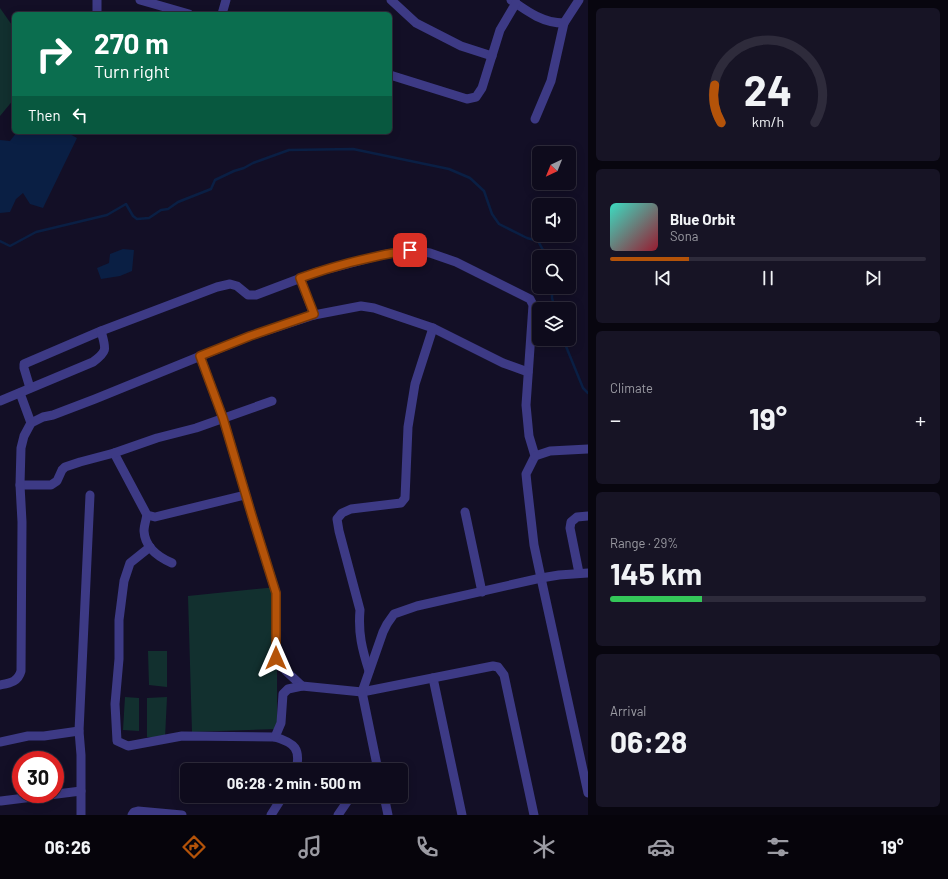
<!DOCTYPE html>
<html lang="en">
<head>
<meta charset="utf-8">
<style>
	body { margin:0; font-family:Barlow,sans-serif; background:#171425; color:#f1f3f6; height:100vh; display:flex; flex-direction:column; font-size:15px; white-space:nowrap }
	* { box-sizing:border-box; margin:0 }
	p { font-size:13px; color:#9b9ba3 }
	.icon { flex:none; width:22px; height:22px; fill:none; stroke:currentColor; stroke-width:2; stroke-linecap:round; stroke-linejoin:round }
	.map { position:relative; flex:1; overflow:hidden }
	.panel { display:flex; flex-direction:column; gap:8px; padding:8px; background:#08060f; width:360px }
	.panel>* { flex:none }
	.top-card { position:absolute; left:12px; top:12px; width:380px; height:122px; border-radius:6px; box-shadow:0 2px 10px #0003,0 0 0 1px #2e2b3b; background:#0b6e4f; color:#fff; overflow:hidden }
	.needle { width:26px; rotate:223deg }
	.fabs { position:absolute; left:532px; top:146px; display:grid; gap:8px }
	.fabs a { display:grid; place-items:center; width:44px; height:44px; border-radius:6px; background:#0e0b1c; box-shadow:0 2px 10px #0003,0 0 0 1px #2e2b3b; font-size:20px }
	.speed { position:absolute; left:12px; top:751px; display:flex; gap:8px; font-size:20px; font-weight:700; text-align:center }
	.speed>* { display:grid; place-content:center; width:52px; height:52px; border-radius:50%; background:#0e0b1c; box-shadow:0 2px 10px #0003,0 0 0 1px #2e2b3b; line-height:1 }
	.speed .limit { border:6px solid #d22; background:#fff; color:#111 }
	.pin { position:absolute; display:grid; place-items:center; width:34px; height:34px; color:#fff; margin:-17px; border-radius:8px; box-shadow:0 2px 6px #0006 }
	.me { position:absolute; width:44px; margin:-22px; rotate:0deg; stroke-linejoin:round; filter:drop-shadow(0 0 3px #0008) }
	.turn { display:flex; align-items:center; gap:14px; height:84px; padding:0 16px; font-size:18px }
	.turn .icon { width:52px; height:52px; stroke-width:2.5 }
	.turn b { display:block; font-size:28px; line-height:34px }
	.then { display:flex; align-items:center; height:38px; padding:0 16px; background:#0003; gap:8px; font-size:15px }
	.big { font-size:30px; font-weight:700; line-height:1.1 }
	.panel .card { flex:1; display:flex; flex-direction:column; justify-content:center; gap:6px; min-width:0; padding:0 14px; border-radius:6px; background:#171425 }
	.panel .dial { align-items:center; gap:0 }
	.dial svg { height:104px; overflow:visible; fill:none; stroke:#2e2b3b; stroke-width:7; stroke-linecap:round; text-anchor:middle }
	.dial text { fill:#f1f3f6; stroke:none }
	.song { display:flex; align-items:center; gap:12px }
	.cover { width:48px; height:48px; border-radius:6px; background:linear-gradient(135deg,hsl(170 70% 55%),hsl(350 70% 35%)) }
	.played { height:4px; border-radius:2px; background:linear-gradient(90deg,#b45309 25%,#2e2b3b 25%) }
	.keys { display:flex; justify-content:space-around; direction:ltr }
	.heat { display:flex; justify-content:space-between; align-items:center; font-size:22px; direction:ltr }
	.charge { height:6px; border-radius:3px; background:linear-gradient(90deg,#34c759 29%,#2e2b3b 0) }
	.trip { position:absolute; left:180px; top:763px; width:228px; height:40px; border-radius:6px; background:#0e0b1c; box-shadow:0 2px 10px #0003,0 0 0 1px #2e2b3b; font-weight:700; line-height:40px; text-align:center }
	.tab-bar { display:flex; height:64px; justify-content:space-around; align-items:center; background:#06040b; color:#9b9ba3 }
	.tab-bar .icon { width:28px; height:28px }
	.tab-bar .selected { color:#b45309 }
	.tab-bar b { font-size:18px; color:#f1f3f6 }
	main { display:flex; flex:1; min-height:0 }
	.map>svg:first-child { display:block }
	.green { fill:#12302f }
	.water { fill:#0a1f44 }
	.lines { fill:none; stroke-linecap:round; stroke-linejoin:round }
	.stream { stroke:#0a1f44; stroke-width:2.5 }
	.street { stroke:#3d3a85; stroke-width:9 }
	.route-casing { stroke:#753606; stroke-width:10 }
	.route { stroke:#b45309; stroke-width:7 }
</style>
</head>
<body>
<main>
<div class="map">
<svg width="588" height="815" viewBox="0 0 588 815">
	<rect width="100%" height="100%" fill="#130f26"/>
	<g class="green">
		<path d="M0 8 14 28V99L0 116Z"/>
		<path d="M277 587V729L192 732 188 596Z"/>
		<path d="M148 651H167V687L149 685Z"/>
		<path d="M125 697 139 698V731L123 730Z"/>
		<path d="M167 697 165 738 147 737V698Z"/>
	</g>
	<g class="water">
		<path d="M17 132H66L77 138 43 208 30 204 23 193 16 199 10 212 0 213V140L10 141Z"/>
		<path d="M123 249 134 250 132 271 120 276 101 279 97 268 109 263 110 254Z"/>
	</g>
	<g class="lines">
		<g class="stream">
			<path d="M0 241 10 246 36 232 107 215 126 204 133 216 137 219 149 218 161 210 168 209 178 202 211 189 215 180 234 171 244 168 253 163 289 150 353 149 449 169 470 178 484 191 492 214 499 224 527 238 538 241 547 257"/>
			<path d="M552 287V298L555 309"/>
			<path d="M563 339 583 388 588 393"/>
		</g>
		<g class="street">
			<path d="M140 0 189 14"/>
			<path d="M391 0 416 23 461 46 492 56"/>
			<path d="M511 0C528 12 543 23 564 23L579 0"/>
			<path d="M97 14V0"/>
			<path d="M222 14 226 0"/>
			<path d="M390 75 467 99 476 97 482 88 500 30 516 3"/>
			<path d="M535 119 551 81 564 23"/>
			<path d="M300 278 314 315"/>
			<path d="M200 356 223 418 252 516 276 593V658L286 671 302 686"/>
			<path d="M30 388 24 368V364L101 331 217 287 230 284 237 286 248 295H256L317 272 382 255 410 250 430 253 456 262 530 299 533 305 526 405 529 436 535 456 526 474 527 484 534 545 541 578 588 793"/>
			<path d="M20 393 31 423"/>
			<path d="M0 401 93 362C108 351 106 349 101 331"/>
			<path d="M114 453 147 515 155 517 245 495"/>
			<path d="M535 456 550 451 588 449"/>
			<path d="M20 485H51L57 481 62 470 65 467 80 462 114 453 157 438 196 428 272 401"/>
			<path d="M465 512 482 592"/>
			<path d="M147 515C146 520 144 526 144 531 145 548 158 557 172 563"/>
			<path d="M150 547 130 563 124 581 119 620V659L115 704 117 741 128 746 182 736 275 737C295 743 301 749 296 770"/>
			<path d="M579 573 570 528 571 522 577 517 588 516"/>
			<path d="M369 671C362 649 358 633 360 610L339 531 337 519 342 513 351 509 401 503 405 498 408 427 415 384 433 328"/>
			<path d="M433 678 462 815"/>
			<path d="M0 685C10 683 18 682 21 671L22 522 20 485 21 448 24 436 31 423 43 417 53 415 95 399 250 336 314 315 361 306 374 308 433 328 503 363 528 372"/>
			<path d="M275 737 281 723 283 694 288 689 302 686 362 692 493 666 498 667 504 675 534 815"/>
			<path d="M0 742 28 736H44L79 731"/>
			<path d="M378 770 362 692 383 632 387 624 394 614 417 606 541 578 559 575 588 573"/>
			<path d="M384 796 388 815"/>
			<path d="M1 801 81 791"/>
			<path d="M81 815V755L79 731 90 495"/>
			<path d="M132 815 134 812 138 811 182 815"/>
			<path d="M271 815 283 796"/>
			<path d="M338 815 351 796"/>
		</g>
	</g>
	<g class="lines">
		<g class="route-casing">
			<path id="route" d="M276 658V593L252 516 223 418 200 356 250 336 314 314 300 278C336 265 373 256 410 250"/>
		</g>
		<use href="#route" class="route"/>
	</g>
</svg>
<div class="fabs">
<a><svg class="needle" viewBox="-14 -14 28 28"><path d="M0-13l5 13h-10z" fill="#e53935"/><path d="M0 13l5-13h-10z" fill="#9b9ba3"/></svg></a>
<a><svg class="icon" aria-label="sound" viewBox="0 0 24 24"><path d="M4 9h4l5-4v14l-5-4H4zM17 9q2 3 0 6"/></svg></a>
<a><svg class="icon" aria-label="search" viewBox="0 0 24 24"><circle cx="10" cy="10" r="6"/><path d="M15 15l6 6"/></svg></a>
<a><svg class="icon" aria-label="layers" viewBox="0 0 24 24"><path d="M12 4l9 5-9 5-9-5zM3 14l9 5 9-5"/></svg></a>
</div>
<div class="speed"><div class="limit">30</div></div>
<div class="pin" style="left:410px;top:250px;background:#d93025"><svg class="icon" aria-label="arrive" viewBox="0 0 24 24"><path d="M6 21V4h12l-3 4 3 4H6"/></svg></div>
<svg class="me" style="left:276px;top:658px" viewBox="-20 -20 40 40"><path d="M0-17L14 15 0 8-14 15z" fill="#b45309" stroke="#fff" stroke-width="4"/></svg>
<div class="trip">06:28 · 2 min · 500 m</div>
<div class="top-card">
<div class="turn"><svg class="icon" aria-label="right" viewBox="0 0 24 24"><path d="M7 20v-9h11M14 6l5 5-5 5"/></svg><div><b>270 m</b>Turn right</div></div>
<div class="then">Then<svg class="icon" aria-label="left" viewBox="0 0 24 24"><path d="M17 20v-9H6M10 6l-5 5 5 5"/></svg></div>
</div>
</div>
<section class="panel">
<div class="card dial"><svg viewBox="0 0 100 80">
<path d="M14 69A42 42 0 1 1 86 69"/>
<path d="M14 69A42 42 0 0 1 9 40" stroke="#b45309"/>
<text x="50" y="56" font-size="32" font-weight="700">24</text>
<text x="50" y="72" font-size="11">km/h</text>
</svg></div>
<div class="card">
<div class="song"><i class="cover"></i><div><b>Blue Orbit</b><p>Sona</p></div></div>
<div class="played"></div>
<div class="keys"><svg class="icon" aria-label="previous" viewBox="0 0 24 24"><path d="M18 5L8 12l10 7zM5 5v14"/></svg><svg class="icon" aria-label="pause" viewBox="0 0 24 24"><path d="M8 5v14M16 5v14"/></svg><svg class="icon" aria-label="next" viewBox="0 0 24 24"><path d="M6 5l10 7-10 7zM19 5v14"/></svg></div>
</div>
<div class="card"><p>Climate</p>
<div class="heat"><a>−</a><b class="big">19°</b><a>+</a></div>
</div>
<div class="card"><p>Range · 29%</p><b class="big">145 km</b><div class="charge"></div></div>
<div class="card"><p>Arrival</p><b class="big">06:28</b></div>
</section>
</main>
<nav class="tab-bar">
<b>06:26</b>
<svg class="icon selected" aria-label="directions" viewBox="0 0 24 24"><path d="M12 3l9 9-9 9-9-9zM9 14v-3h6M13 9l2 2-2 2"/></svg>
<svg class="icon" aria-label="music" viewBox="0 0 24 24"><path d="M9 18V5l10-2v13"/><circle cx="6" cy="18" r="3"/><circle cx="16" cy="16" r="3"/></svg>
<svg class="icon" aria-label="phone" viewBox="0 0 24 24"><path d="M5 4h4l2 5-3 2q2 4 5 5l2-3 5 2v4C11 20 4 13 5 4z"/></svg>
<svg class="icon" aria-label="climate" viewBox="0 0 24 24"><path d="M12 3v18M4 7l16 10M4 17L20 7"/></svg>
<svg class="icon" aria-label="car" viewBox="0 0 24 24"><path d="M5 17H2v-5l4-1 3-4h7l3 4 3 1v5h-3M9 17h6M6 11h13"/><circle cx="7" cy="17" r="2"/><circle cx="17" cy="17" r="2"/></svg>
<svg class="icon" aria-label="filters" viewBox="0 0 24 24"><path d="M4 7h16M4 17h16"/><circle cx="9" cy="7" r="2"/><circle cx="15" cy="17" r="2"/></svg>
<b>19°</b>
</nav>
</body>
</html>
